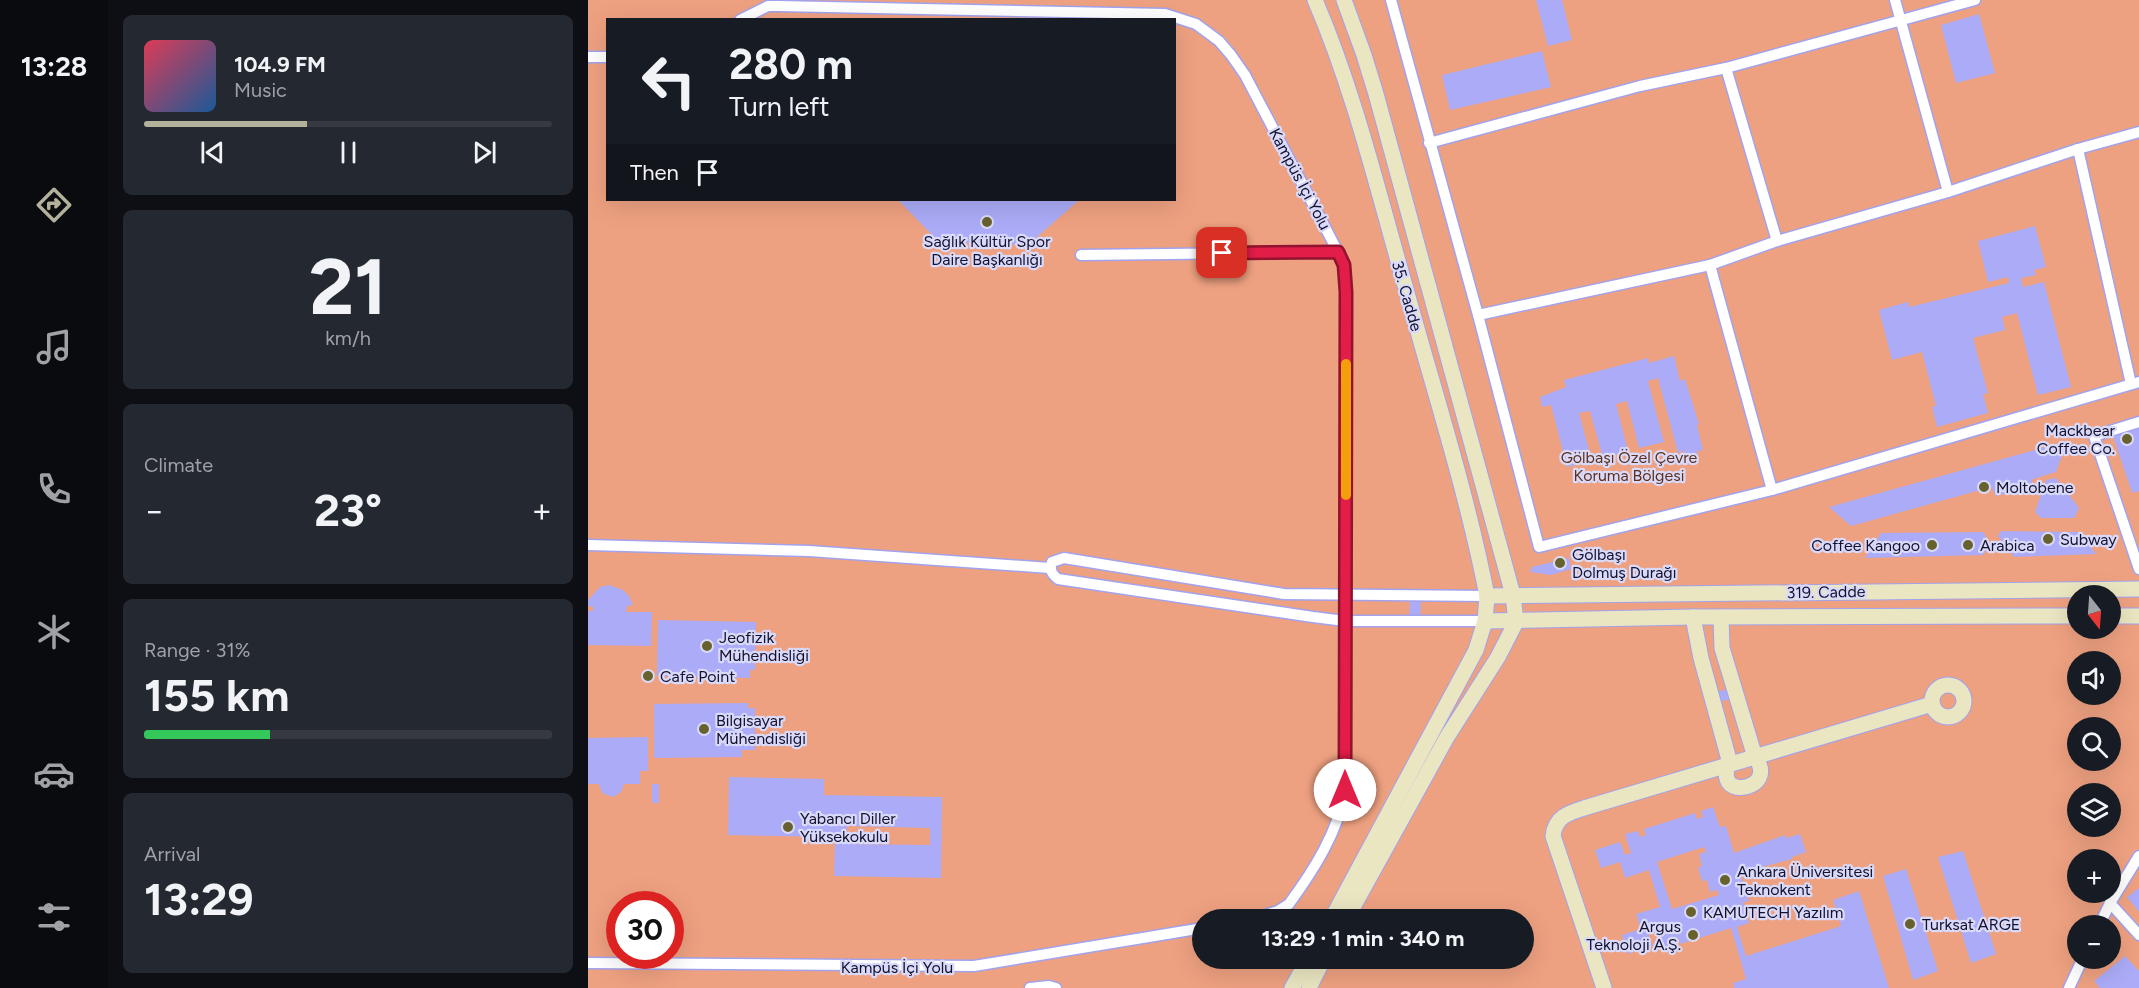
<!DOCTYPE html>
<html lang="en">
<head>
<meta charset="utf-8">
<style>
	body { margin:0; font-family:Figtree,sans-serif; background:#242831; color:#f1f3f6; height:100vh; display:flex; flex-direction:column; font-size:22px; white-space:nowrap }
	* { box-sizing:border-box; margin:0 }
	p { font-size:20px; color:#9ea1a6 }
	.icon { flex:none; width:33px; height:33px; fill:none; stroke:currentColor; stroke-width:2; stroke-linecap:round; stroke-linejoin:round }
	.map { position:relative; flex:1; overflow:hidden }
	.side { display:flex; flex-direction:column; gap:15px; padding:15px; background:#0d0f14; width:480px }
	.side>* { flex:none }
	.guide { position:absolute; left:18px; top:18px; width:570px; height:183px; border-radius:0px; box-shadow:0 6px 24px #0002; background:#171b24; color:#f1f3f6; overflow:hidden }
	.needle { width:39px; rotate:163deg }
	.fabs { position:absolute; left:1479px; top:585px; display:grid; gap:12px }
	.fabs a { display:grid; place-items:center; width:54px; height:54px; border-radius:50%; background:#171b24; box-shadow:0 6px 24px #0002; font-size:30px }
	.speed { position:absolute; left:18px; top:891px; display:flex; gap:12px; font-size:30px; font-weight:700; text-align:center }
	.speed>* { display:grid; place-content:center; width:78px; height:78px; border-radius:50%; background:#171b24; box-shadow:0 6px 24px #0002; line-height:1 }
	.speed .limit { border:9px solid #d22; background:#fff; color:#111 }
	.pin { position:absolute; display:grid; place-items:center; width:51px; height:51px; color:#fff; margin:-26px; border-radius:12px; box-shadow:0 3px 9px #0006 }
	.me { position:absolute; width:66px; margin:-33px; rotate:0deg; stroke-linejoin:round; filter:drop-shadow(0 0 4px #0008) }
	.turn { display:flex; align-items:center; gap:21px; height:126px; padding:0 24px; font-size:27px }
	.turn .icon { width:78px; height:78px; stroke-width:2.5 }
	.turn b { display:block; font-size:42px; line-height:51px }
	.then { display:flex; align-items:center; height:57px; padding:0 24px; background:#0003; gap:12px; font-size:22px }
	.big { font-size:45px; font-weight:700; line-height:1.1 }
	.side .tile { flex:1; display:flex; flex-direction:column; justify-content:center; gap:9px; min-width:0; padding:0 21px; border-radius:9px; background:#242831 }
	.side .dial { align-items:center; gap:0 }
	.dial b { font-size:78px; line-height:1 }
	.song { display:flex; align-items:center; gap:18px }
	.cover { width:72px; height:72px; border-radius:9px; background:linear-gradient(135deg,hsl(350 70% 55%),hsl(210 70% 35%)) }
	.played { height:6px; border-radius:3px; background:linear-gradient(90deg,#b3b19c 40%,#363941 40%) }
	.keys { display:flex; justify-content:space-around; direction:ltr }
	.heat { display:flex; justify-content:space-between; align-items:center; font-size:33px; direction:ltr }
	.charge { height:9px; border-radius:4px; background:linear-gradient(90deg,#34c759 31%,#363941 0) }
	.trip { position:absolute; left:604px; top:909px; width:342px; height:60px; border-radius:30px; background:#171b24; box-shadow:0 6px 24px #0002; font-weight:700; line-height:60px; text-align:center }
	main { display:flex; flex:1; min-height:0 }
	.tabs { display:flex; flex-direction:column; width:108px; justify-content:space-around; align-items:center; background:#090b0e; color:#9ea1a6 }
	.tabs .icon { width:42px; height:42px }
	.tabs .on { color:#b3b19c }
	.tabs b { font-size:27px; color:#f1f3f6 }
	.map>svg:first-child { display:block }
	.green { fill:#eea181; fill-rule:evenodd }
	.building { fill:#ababf7; fill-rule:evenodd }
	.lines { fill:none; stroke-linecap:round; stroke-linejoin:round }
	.street-casing { stroke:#a2a2ed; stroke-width:13 }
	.secondary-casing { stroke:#a2a2ed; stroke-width:17 }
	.street { stroke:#fff; stroke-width:10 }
	.secondary { stroke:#eae6c2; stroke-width:15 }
	.route-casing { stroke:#92132f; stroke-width:15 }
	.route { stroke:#e11d48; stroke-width:10 }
	.slow { stroke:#f59e0b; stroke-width:10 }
	.poi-dot { fill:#67612e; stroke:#d9dafa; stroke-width:2 }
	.labels { text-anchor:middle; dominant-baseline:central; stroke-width:4.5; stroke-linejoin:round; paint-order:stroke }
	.street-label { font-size:16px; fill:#13112c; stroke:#d9dafa }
	.poi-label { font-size:16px; fill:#13112c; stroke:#d9dafa; text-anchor:start }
	.park-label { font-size:16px; fill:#5e2f1a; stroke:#d9dafa }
</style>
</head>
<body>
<main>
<nav class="tabs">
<b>13:28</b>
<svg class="icon on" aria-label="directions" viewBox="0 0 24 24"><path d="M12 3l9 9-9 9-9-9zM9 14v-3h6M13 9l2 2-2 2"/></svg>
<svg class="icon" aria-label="music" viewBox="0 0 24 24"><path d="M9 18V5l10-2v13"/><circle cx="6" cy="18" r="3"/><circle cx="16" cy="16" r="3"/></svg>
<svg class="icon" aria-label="phone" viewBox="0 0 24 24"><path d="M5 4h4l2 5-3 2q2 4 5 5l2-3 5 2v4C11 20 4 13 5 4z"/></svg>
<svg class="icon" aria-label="climate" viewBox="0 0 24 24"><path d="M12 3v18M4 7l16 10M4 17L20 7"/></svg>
<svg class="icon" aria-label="car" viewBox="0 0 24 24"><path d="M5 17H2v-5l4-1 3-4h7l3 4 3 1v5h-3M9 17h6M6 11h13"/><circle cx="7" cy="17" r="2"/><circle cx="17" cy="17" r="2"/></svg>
<svg class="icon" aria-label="filters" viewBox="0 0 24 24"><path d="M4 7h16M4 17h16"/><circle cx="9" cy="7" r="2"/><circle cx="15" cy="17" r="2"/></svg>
</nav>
<section class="side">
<div class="tile">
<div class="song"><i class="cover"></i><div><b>104.9 FM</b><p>Music</p></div></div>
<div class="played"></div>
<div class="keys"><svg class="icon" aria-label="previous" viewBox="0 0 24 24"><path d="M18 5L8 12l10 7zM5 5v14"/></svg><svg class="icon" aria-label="pause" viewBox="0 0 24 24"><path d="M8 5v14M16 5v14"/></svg><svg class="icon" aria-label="next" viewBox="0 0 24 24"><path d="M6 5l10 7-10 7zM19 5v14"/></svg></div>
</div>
<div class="tile dial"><b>21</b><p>km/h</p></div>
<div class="tile"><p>Climate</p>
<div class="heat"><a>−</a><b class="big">23°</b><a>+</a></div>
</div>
<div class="tile"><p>Range · 31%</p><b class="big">155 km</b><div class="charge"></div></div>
<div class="tile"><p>Arrival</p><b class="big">13:29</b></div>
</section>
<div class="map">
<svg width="1551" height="988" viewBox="0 0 1551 988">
	<rect width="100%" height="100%" fill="#d9dafa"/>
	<path class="green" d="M0 0H1551V988H0ZM20 20H586V200H20ZM1490 596H1522V628H1490ZM1490 662H1522V694H1490ZM1490 728H1522V760H1490ZM1490 794H1522V826H1490ZM1490 860H1522V892H1490ZM32 904H82V956H32ZM615 920H936V958H615ZM1490 926H1522V958H1490Z"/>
	<g class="building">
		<path d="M948 0H974L984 40 960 46Z"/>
		<path d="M1391 14 1407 73 1368 83 1353 25Z"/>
		<path d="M954 51 963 87 862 110 854 75Z"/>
		<path d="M310 200H491L440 245 351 242Z"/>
		<path d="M1447 226 1458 267 1446 270 1448 275 1433 278 1435 287 1456 282 1483 387 1450 395 1429 313 1414 317 1417 330 1385 338 1400 393 1395 394 1400 413 1349 427 1344 407 1348 406 1334 352 1304 360 1291 310 1320 302 1321 307 1421 283 1420 277 1400 282 1390 241Z"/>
		<path d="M1086 356 1092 381 1097 379 1111 424 1109 425 1115 450 1109 451 1110 455 1103 457 1102 455 1097 456 1095 451 1090 453 1070 378 1060 381 1076 442 1051 448 1039 401 1028 404 1040 451 1015 458 1002 411 991 413 1004 461 979 467 963 405 954 407 952 397 978 387 976 380 1060 358 1061 363Z"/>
		<path d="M1551 424V491L1544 493 1524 433Z"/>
		<path d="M1478 445 1468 472 1445 479 1442 487 1408 496 1403 487 1263 526 1241 507 1461 446 1460 449Z"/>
		<path d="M1468 478 1491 508 1486 518H1453L1447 512 1458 480Z"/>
		<path d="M1413 531 1492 532 1508 554 1426 557 1410 536Z"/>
		<path d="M1395 532 1402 543 1395 555 1277 558 1293 533Z"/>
		<path d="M981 558 983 569 963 575 942 572 944 567Z"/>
		<path d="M21 585 35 590 41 596 45 605 39 606 38 612H64L63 646 0 645V611H5V607L0 606V600L12 587Z"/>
		<path d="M822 599 833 600 832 624H821Z"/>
		<path d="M70 620 168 622 167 670H162V678L69 676Z"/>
		<path d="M1142 688 1145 698 1129 703 1126 693Z"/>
		<path d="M160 703V708H167V750H154V757L66 758V704Z"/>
		<path d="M60 737V771H52V784H36L33 792 25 797 14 793 11 784H0V738Z"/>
		<path d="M141 777 236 779V795L354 797 353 878 246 876 247 837 140 835ZM259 826 342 828V845L259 844Z"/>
		<rect x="64" y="784" width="7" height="19"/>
		<path d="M1125 807 1132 827 1138 826 1146 853 1197 835 1198 838 1212 834 1218 852 1204 857V859L1152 873 1161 901 1155 902 1161 923 1149 927 1158 956 1253 926 1245 900 1271 891 1301 988H1146L1145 983 1158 979 1143 928 1092 944 1090 938 1083 940 1085 946 1073 950 1067 931 1060 933 1065 946 1039 954 1034 935 1053 929 1048 914 1072 907 1061 870 1037 878 1032 862 1013 868 1007 850 1032 842 1037 855 1043 853 1037 834 1050 831 1052 837 1058 835 1056 829 1107 813 1109 819 1115 817 1113 811ZM1116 847 1118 852 1111 854 1114 866 1110 868 1114 881 1119 880 1122 892 1129 890 1131 895 1084 909 1069 862Z"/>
		<path d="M1375 851 1408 954 1383 963 1350 857Z"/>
		<path d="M1318 869 1350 971 1325 980 1295 876Z"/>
		<path d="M1551 888V912L1539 897Z"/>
		<path d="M1537 956 1551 971V988H1512L1506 981Z"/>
	</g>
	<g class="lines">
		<g class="street-casing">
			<g id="street">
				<path d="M803 0 890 315 951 547 1184 490 1551 382"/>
				<path d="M1307 0 1360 192"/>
				<path d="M152 20 180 6H190L577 14 608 24 631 41 643 55 657 75 750 252 756 265 758 292 757 790C751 831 725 871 701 904L690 911 661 920"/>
				<path d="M0 57H20"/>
				<path d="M1138 68 1189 241"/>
				<path d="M841 143 1052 86 1138 68 1387 0"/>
				<path d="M1490 149 1543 384"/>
				<path d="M493 255 750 252"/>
				<path d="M1122 265 1184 490"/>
				<path d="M890 315 1122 265 1189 241 1360 192 1490 149 1551 132"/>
				<path d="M1551 422 1506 436 1551 569"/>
				<path d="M0 545 221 551 462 568"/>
				<path d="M897 621H757L725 617 470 579C464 574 461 570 464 562L476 558 696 594 899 596"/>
				<path d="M1522 903 1551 935"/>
				<path d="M1511 926 1522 903 1551 856"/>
				<path d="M0 963 386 966 615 928"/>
				<path d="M442 988 461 986 468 988"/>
				<path d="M1481 988 1495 958"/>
			</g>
		</g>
		<g class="secondary-casing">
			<g id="secondary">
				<path d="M727 0C767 93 790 192 818 289 846 391 879 493 899 596L897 621 888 650 743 920"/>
				<path d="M756 0 776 55 788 94 925 595 928 622 910 657 859 737 758 920"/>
				<path d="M899 596 1551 589"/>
				<path d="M1522 616H1551"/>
				<path d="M1105 617 1113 658 1140 756C1142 765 1136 771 1139 779 1144 797 1188 785 1167 757L1134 648 1133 617"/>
				<path d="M897 621 1105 617 1490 616"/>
				<circle cx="1360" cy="701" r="16"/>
				<path d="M704 988 721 958"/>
				<path d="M721 988 736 958"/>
				<path d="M1016 988 965 836C967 817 980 813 996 808L1344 704"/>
			</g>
		</g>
		<use href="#street" class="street"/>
		<use href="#secondary" class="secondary"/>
	</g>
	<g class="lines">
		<g class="route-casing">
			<path id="route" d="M634 253 750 252 756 265 758 292 757 790"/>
		</g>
		<use href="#route" class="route"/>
		<path class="slow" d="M758 495V364"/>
	</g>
	<g class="poi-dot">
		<circle cx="399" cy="222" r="6"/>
		<circle cx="1539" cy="439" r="6"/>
		<circle cx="1396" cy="487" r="6"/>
		<circle cx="1460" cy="539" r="6"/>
		<circle cx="1344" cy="545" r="6"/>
		<circle cx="1380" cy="545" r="6"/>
		<circle cx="972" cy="563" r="6"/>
		<circle cx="119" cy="646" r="6"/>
		<circle cx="60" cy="676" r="6"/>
		<circle cx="116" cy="729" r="6"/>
		<circle cx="200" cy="827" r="6"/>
		<circle cx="1137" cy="880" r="6"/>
		<circle cx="1103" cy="912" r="6"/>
		<circle cx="1322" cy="924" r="6"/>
		<circle cx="1105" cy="935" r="6"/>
	</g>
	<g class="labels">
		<g class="street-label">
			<text transform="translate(712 179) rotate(62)">Kampüs İçi Yolu</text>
			<text transform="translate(819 296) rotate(74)">35. Cadde</text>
			<text transform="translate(1238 592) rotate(-1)">319. Cadde</text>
			<text x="309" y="967">Kampüs İçi Yolu</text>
		</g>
		<g class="poi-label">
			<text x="399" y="241" text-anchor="middle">Sağlık Kültür Spor<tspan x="399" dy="18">Daire Başkanlığı</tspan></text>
			<text x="1527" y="430" text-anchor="end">Mackbear<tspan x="1527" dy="18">Coffee Co.</tspan></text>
			<text x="1408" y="487">Moltobene</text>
			<text x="1472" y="539">Subway</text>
			<text x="1332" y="545" text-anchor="end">Coffee Kangoo</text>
			<text x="1392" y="545">Arabica</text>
			<text x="984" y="554">Gölbaşı<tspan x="984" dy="18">Dolmuş Durağı</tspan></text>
			<text x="131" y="637">Jeofizik<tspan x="131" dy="18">Mühendisliği</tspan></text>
			<text x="72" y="676">Cafe Point</text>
			<text x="128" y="720">Bilgisayar<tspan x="128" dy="18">Mühendisliği</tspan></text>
			<text x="212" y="818">Yabancı Diller<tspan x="212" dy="18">Yüksekokulu</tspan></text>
			<text x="1149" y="871">Ankara Üniversitesi<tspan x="1149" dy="18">Teknokent</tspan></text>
			<text x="1115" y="912">KAMUTECH Yazılım</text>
			<text x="1334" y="924">Turksat ARGE</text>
			<text x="1093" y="926" text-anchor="end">Argus<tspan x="1093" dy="18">Teknoloji A.Ş.</tspan></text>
		</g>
		<g class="park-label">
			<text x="1041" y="457">Gölbaşı Özel Çevre<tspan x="1041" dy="18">Koruma Bölgesi</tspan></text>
		</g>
	</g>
</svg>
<div class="fabs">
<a><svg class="needle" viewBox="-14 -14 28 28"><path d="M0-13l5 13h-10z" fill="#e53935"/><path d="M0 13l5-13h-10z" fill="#9ea1a6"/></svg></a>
<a><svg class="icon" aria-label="sound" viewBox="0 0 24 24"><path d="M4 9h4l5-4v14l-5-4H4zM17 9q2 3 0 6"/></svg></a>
<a><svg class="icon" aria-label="search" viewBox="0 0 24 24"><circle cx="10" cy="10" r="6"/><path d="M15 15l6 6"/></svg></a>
<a><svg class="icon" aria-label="layers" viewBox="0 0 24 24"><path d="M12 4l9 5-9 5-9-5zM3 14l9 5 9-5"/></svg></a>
<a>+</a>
<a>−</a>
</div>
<div class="speed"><div class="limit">30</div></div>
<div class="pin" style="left:634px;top:253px;background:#d93025"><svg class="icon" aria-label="arrive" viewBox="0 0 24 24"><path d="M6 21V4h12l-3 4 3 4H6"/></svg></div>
<svg class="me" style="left:757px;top:790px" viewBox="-20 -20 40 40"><circle r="19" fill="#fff"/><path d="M0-13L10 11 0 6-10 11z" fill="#e11d48"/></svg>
<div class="trip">13:29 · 1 min · 340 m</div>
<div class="guide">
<div class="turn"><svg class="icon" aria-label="left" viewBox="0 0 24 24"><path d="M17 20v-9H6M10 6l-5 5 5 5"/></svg><div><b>280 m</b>Turn left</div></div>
<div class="then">Then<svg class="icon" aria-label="arrive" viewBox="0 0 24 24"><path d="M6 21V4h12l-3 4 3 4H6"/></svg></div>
</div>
</div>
</main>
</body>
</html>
